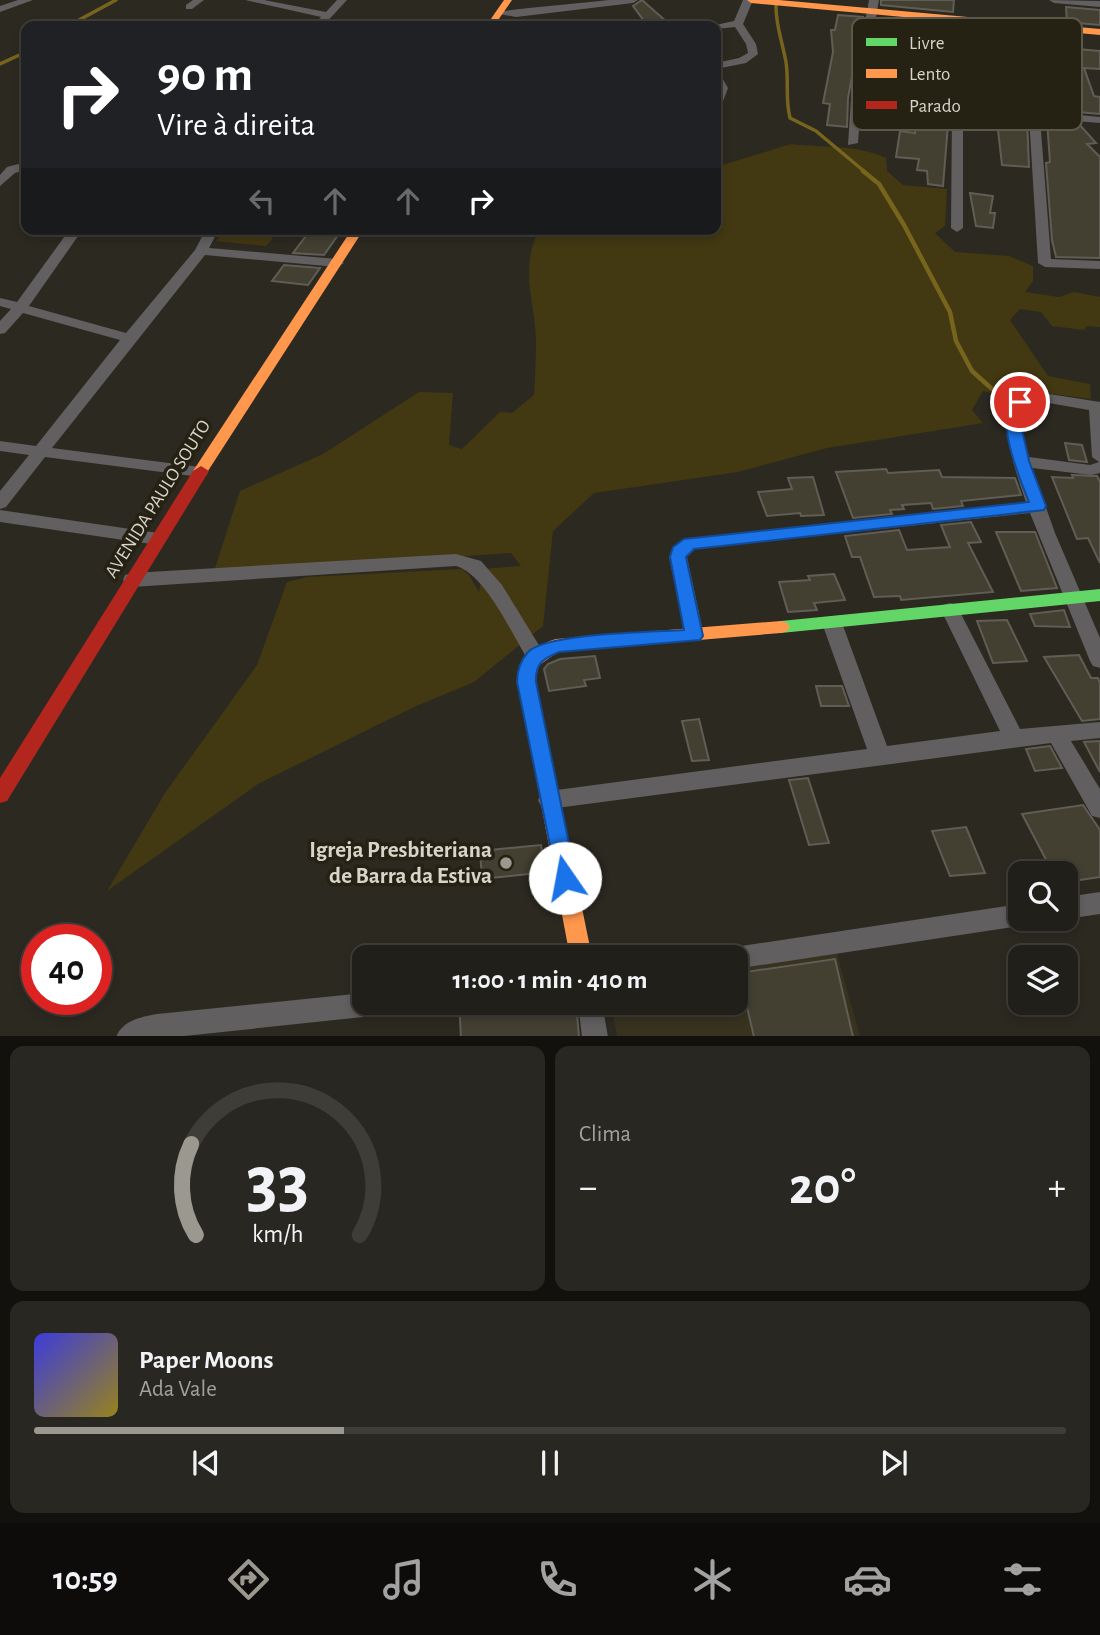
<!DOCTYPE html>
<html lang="pt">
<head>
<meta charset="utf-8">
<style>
	body { margin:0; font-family:"Alegreya Sans",sans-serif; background:#292722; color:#f1f3f6; height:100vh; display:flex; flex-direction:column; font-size:26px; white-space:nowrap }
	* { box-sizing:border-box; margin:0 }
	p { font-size:23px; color:#a2a2a2 }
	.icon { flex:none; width:38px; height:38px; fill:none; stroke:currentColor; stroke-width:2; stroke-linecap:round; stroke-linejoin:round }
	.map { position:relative; height:1036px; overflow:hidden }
	.panel { display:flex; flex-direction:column; gap:10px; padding:10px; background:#12110e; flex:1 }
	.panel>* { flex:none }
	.top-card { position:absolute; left:21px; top:21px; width:700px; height:214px; border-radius:14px; box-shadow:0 4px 10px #0003,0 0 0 2px #3e3d38; background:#202124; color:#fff; overflow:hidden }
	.tools { position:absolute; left:1008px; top:861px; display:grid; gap:14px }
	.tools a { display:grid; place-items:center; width:70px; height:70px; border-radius:14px; background:#211f19; box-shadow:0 4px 10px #0003,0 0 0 2px #3e3d38; font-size:35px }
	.speed { position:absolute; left:21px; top:924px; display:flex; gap:14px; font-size:35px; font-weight:700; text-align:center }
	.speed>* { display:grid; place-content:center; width:91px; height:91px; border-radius:50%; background:#211f19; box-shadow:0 4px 10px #0003,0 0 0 2px #3e3d38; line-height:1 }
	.speed .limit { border:10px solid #d22; background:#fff; color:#111 }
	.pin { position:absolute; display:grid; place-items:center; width:60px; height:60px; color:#fff; margin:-30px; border:4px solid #fff; border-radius:50%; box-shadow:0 2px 7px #0007 }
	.me { position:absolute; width:77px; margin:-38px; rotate:348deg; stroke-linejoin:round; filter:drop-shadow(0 0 5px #0008) }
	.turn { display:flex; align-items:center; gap:24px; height:147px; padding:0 21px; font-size:32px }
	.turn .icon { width:91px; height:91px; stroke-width:2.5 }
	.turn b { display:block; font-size:49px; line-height:60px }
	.lanes { display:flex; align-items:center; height:66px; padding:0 21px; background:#0003; justify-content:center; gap:35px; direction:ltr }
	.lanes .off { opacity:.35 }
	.big { font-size:52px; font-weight:700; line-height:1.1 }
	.panel .card { flex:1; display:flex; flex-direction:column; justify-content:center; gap:10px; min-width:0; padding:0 24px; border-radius:14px; background:#292722 }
	.panel .dial { align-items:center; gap:0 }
	.dial svg { height:182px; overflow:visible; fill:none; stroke:#3e3d38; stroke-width:7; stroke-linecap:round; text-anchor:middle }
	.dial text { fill:#f1f3f6; stroke:none }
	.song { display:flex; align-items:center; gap:21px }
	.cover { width:84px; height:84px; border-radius:10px; background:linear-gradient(135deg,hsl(240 70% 55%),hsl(50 70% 35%)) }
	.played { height:7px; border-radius:4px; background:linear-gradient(90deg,#9b9890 30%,#3e3d38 30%) }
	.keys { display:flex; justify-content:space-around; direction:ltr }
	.heat { display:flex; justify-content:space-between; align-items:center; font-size:38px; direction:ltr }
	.panel .tiles { flex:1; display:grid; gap:10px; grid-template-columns:1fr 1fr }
	.card:last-child { grid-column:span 2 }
	.trip { position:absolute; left:352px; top:945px; width:396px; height:70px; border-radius:14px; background:#211f19; box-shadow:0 4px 10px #0003,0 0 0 2px #3e3d38; font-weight:700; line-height:70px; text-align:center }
	.dock { display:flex; height:112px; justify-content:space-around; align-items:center; background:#0d0c0a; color:#a2a2a2 }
	.dock .icon { width:49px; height:49px }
	.dock .on { color:#9b9890 }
	.dock b { font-size:32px; color:#f1f3f6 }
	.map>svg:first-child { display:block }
	.built { fill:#38331f }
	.green { fill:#423812 }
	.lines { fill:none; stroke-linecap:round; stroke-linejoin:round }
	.stream-far1 { stroke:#77641d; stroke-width:3.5 }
	.stream { stroke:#77641d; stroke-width:4.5 }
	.building { fill:#433f31; stroke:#605d56; stroke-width:2 }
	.street { fill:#615f5f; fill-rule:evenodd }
	.fast { fill:#63d668; fill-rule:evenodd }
	.slow { fill:#ff974d; fill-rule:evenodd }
	.jam { fill:#b3261e; fill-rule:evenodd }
	.route { fill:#1a73e8; stroke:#114b97; stroke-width:2 }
	.poi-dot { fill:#9b9890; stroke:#262213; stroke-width:2.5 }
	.labels { text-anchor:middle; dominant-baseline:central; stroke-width:7; stroke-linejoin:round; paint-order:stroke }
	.street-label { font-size:19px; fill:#d7d4cb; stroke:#262213 }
	.near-poi-label { font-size:23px; font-weight:bold; fill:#d7d4cb; stroke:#262213; text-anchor:end }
	.key { fill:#262213; stroke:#5b574a; stroke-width:2 }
	.key-label { font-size:19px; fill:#d7d4cb }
</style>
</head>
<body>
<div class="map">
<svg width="1100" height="1037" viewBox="0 0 1100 1037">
	<rect width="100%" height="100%" fill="#2c2921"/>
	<path class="built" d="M837 954 860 1036H617L611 1003H735V967Z"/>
	<g class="green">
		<path d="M791 144C825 148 855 144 886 158L887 171 903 185 947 189 945 226 935 233 955 252 1009 256 1033 266V281L1025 292 1059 297 1074 292 1100 297V327L1087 326 1084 330 1052 326 1041 312 1020 309 1010 320 1048 376 1090 384 1091 399 1031 391 1012 399 983 391 972 410 983 423 827 448 738 472 594 493 553 531 543 626 474 682 414 707 258 784 107 891 165 793 257 665 287 582 308 577 462 569 469 575 479 592 483 569 521 566 511 553 213 574 240 491 323 454 419 392 453 393 449 445 462 449 500 412 512 413 534 395C535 377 536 359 536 341 535 298 519 272 539 229H716V167Z"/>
		<path d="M225 229H280L266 246 216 241Z"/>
	</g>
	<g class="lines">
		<g class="stream-far1">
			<path d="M776 0C775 22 782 41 786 62 789 81 785 99 790 118L816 131 865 172"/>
			<path d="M68 26 116 0"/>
			<path d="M0 64 26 52"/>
		</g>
		<path class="stream" d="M863 171 879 184 904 225 950 312 956 341 972 371 992 389 1018 391"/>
	</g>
	<g class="building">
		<path d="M642 0 667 22 647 25 633 6Z"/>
		<path d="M881 0H954L953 12 881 5Z"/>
		<path d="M1066 7 1100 10V25L1067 22Z"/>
		<path d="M838 15 863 17 848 98 847 127 827 125 830 104 823 103 833 52 831 30H835Z"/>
		<path d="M1042 46 1100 51V69L1084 68 1094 96 1100 97V114L1046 109Z"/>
		<path d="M915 109 949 112 943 186 928 184 927 171 917 170 919 159 896 157 900 131 915 133Z"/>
		<path d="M971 114 1027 119 1029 167 1002 165 998 130 969 126Z"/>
		<path d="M1047 121 1079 124 1096 143 1087 144 1100 157V258L1056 257 1052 240 1046 163 1050 162Z"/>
		<path d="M970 193 993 196 990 213H995L993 228 976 226Z"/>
		<path d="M309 232 338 235 324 255 293 253Z"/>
		<path d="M284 265 320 268 308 285 272 281Z"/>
		<path d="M1065 443 1082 445 1087 462 1069 460Z"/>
		<path d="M886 469 888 473 939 470 942 477 1015 478 1021 495 961 501 963 506 933 509 931 503 902 505 904 509 890 510 892 514 853 518 836 472Z"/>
		<path d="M1072 475 1097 476 1100 482V563L1088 538 1077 539 1052 477 1073 478Z"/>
		<path d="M813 477 824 515 801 516 800 513 767 516 758 492 792 489 788 478Z"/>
		<path d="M971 522 981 542 968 543 993 592 901 600 900 596 874 597 860 557H852L845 536 899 530 907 550 950 547 941 525Z"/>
		<path d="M996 532H1035L1057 588 1021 591Z"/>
		<path d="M834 574 845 600 814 603 817 610 788 612 779 582 810 580 808 576Z"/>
		<path d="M1064 610 1070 627 1035 626 1030 614Z"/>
		<path d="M1007 620 1027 661 993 663 977 621Z"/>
		<path d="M1079 655 1091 678H1098L1100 684V719L1082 721 1044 657Z"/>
		<path d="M595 656 600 678 584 680 586 686 549 691 544 669 548 664 560 659Z"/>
		<path d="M816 686H842L849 706H821Z"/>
		<path d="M699 719 709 760 692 761 682 721Z"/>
		<path d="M1100 741V772L1084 742Z"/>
		<path d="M1050 746 1062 768 1035 771 1026 749Z"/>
		<path d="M808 778 829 843 809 845 789 780Z"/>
		<path d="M1083 805 1100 830V877L1066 882V873H1053L1022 814Z"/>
		<path d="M966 827 985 873 950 876 932 831Z"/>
		<path d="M541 845 546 872 482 879 480 851Z"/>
		<path d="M835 959 853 1037H754L739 973Z"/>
		<path d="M459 1003H576L579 1037H461Z"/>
	</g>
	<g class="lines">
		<g class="street">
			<path d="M18 0H33L0 12V6Z"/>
			<path d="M193 0H204L192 9H186V5Z"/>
			<path d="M245 0H264L326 12 337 0H347L323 26H313L321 17Z"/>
			<path d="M609 0H638L633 3 516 17 494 13C499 10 594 2 609 0Z"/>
			<path d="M743 0H753L743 24 756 44 758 54 746 63 716 69V63L739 58 748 53 746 44 735 27 716 29V26H711L734 21Z"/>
			<path d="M869 0H879L862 95 952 103 953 20 958 17 963 20V104L1028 110 1018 25 1026 23 1039 111 1100 117V123L1040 118 1051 259 1100 261V269L1045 267 1038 263 1029 117 963 111V228L957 232 951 228 952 110 861 102 858 143 848 145 851 98Z"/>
			<path d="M1049 0 1100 1V7L1054 3Z"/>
			<path d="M716 73 720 74 728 88 722 104 716 107Z"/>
			<path d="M26 162V170L15 173 0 186V175L7 167Z"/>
			<path d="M70 229H83L29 306 126 333 195 250 206 229H219L209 248 337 259 344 263 337 267 205 255 52 448 200 467 206 468 208 472 206 476 200 477 45 457 6 507 0 509V491L29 455 0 451V441L36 446 120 340 23 313 5 333 0 334V321L11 309 0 306V298L17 302Z"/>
			<path d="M1043 393 1100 402V473L1091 475 1032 468 1055 533 1100 638V668L1093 666 1090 661 1030 513 695 549 687 557 704 636 701 641H687L669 557 673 547 684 539 1026 502C1015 471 1006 441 1006 409L1017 399ZM1043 402 1089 410 1092 457 1099 462 1090 465 1029 457 1022 430V410L1028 406Z"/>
			<path d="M0 510 158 533 167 539 158 545 0 522Z"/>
			<path d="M456 554 481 561 502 585 545 655 542 660 535 662 528 660C512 634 485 574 456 566L132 587 125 585 123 580 125 575 132 573Z"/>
			<path d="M950 603 957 605 959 610 1020 729 1100 722V738L1071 741 1100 789V818L1092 816 1051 743 549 809 541 806 538 800 541 794 549 791 867 749 822 623 825 618H839L842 623 887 746 1000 731 941 610 943 605Z"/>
			<path d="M1100 892V914L1066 919V897Z"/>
			<path d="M1020 904V919H1030L1028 923 1020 926 735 969V957H723L726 950 735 947Z"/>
			<path d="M364 993V1003H394L391 1011 382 1015 175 1037H116C123 1020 141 1017 157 1014Z"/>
			<path d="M578 1003H602L608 1037H582Z"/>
		</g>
		<path class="fast" d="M1100 589V601L781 633 775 631 772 627 775 623 781 621Z"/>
		<g class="slow">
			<path d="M504 0H512L494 26H486Z"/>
			<path d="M747 0H779L1100 29V35L751 3Z"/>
			<path d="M352 229H364L206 474H196L193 471Z"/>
			<path d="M781 621 787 623 790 627 787 631 781 633 558 652 538 666 536 682 592 957H570L518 682C518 658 534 646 556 639Z"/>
		</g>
		<path class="jam" d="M201 466 209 471 7 801 0 803V778L193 471Z"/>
	</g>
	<path class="route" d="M1020 397 1027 402 1019 416 1029 461 1046 506 1044 510 694 549 686 557 703 636 700 640 559 652C543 659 535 663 536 682L576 878 573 885 565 888 558 885 517 682C517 671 521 660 528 652 546 633 654 632 684 630L670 557 673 547 684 539 1029 502C1021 481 988 407 1020 397Z"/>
	<circle class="poi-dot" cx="506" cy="863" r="7"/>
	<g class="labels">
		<g class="street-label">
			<text transform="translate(158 499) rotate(-58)">AVENIDA PAULO SOUTO</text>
		</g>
		<g class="near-poi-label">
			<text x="492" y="850">Igreja Presbiteriana<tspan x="492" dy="26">de Barra da Estiva</tspan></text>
		</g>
	</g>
	<rect x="852" y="18" width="230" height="112" rx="10" class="key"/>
	<rect x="866" y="38" width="31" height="8" fill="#63d668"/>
	<rect x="866" y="69" width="31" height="9" fill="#ff974d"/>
	<rect x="866" y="101" width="31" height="8" fill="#b3261e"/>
	<g class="key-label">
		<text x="909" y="49">Livre</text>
		<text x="909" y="80">Lento</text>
		<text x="909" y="112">Parado</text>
	</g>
</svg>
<div class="tools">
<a><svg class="icon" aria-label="search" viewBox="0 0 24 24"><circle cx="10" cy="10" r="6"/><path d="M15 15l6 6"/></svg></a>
<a><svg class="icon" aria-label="layers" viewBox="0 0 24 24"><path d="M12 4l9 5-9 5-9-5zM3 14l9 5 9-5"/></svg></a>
</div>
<div class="speed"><div class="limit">40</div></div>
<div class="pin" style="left:1020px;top:402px;background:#d93025"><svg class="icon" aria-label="arrive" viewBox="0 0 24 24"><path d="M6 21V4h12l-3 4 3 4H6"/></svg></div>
<svg class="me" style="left:565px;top:878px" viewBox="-20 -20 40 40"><circle r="19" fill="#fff"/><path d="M0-13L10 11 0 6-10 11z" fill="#1a73e8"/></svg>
<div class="trip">11:00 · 1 min · 410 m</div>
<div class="top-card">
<div class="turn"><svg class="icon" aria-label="right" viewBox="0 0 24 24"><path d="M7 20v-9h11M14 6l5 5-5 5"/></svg><div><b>90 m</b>Vire à direita</div></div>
<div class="lanes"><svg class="icon off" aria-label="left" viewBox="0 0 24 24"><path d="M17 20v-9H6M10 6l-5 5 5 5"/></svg><svg class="icon off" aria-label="ahead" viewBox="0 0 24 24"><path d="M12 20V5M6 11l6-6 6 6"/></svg><svg class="icon off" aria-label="ahead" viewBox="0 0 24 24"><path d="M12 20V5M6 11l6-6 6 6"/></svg><svg class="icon" aria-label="right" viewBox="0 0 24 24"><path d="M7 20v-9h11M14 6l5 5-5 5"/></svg></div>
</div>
</div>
<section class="panel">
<div class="tiles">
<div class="card dial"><svg viewBox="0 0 100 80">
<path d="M14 69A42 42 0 1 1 86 69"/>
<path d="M14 69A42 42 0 0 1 12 29" stroke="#9b9890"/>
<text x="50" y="56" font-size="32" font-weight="700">33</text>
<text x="50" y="72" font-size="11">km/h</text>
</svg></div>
<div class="card"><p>Clima</p>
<div class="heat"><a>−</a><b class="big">20°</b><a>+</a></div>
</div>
<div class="card">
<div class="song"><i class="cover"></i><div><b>Paper Moons</b><p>Ada Vale</p></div></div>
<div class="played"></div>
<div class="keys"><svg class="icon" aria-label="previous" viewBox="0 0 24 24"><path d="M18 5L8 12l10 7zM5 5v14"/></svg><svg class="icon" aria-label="pause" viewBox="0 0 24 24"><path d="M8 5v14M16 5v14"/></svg><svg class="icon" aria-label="next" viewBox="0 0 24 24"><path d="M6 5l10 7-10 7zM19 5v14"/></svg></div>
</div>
</div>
</section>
<nav class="dock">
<b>10:59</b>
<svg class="icon on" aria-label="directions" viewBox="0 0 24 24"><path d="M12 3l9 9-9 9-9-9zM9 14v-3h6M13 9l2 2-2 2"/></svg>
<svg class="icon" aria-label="music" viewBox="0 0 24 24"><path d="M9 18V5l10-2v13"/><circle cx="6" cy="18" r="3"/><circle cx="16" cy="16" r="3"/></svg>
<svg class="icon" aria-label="phone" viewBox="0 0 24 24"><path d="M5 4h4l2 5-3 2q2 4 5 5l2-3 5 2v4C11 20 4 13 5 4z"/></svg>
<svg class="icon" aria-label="climate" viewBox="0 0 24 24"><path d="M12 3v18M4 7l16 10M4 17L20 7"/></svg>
<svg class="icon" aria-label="car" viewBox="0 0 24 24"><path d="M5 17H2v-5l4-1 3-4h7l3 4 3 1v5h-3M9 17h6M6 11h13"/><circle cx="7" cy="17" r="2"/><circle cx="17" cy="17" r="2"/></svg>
<svg class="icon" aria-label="filters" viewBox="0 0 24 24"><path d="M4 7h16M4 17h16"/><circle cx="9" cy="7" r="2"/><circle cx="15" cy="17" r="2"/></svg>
</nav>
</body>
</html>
